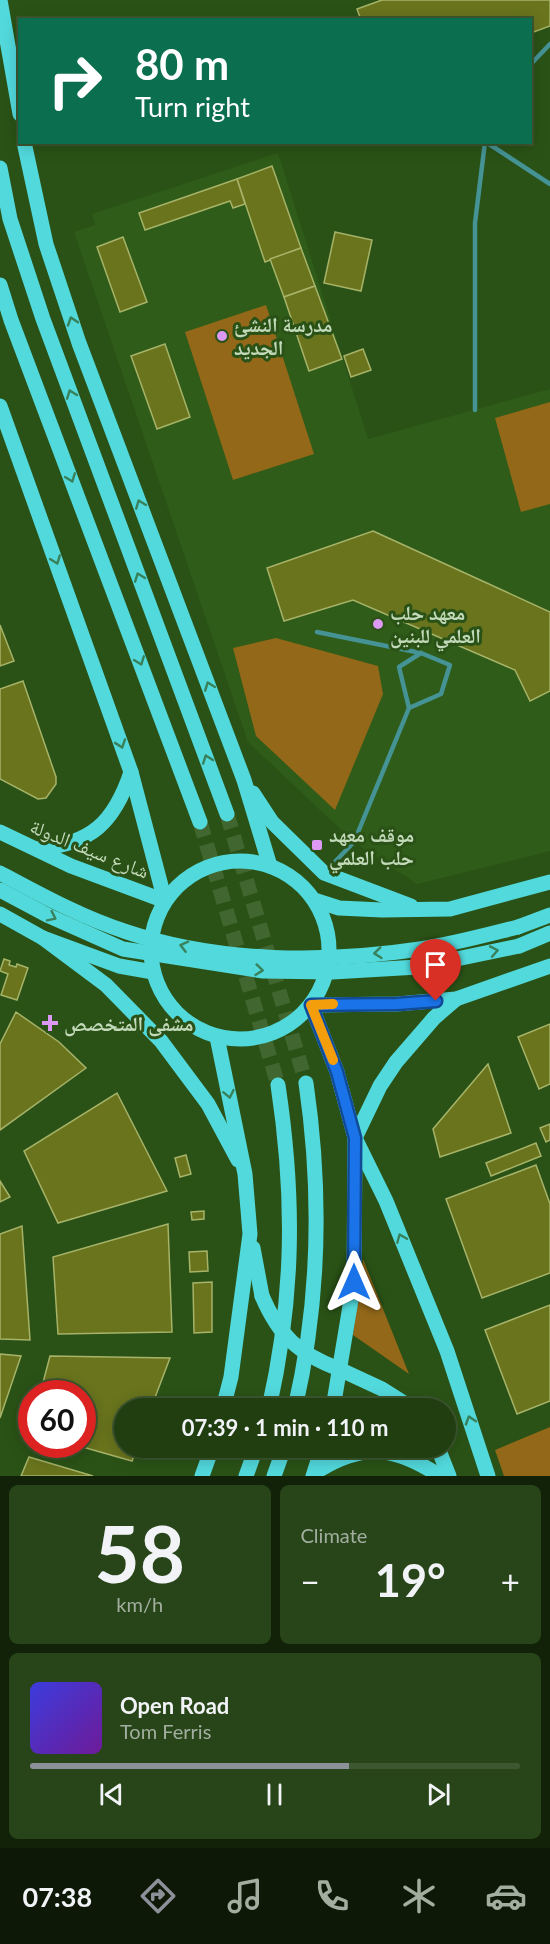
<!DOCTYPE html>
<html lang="en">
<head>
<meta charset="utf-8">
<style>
	body { margin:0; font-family:Lato,"Noto Naskh Arabic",sans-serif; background:#284519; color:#f1f3f6; height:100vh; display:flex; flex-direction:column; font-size:22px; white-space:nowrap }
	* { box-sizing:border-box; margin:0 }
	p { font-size:20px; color:#a2ae9f }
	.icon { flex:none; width:33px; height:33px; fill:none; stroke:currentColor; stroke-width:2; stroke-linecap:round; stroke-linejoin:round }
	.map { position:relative; height:1476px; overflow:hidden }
	.drawer { display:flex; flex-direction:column; gap:9px; padding:9px; background:#122209; flex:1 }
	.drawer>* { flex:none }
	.banner { position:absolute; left:18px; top:18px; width:514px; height:126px; border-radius:0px; box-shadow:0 3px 15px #0003,0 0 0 2px #3d5730; background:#0b6e4f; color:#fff; overflow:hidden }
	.speed { position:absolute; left:18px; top:1380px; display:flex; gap:12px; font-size:30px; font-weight:700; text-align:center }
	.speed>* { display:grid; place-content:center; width:78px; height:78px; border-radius:50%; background:#203e10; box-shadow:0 3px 15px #0003,0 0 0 2px #3d5730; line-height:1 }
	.speed .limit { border:9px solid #d22; background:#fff; color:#111 }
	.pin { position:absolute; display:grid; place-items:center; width:51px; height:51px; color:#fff; margin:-62px -26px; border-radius:50% 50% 50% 0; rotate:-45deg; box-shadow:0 0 6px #0007 }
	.pin .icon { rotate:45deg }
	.me { position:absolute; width:66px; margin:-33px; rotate:0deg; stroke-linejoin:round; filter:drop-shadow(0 0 4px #0008) }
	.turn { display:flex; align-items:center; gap:21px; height:126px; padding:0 18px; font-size:27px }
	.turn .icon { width:78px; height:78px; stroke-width:2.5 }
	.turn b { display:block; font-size:42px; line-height:51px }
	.big { font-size:45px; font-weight:700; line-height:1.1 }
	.drawer .tile { flex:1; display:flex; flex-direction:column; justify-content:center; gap:9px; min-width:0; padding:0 21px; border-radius:9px; background:#284519 }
	.drawer .dial { align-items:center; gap:0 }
	.dial b { font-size:78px; line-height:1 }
	.song { display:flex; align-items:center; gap:18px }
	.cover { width:72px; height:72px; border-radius:9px; background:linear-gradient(135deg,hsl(240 70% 55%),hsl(280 70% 35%)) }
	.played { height:6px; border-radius:3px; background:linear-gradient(90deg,#8c9099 65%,#3d5730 65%) }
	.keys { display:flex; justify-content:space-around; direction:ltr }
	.heat { display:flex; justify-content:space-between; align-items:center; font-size:33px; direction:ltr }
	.drawer .tiles { flex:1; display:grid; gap:9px; grid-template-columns:1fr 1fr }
	.tile:last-child { grid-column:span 2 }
	.trip { position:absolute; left:114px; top:1398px; width:342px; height:60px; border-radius:30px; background:#203e10; box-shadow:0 3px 15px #0003,0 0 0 2px #3d5730; font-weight:700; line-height:60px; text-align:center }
	.tabs { display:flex; height:96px; justify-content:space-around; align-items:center; background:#0d1906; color:#a2ae9f }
	.tabs .icon { width:42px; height:42px }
	.tabs .active { color:#8c9099 }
	.tabs b { font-size:27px; color:#f1f3f6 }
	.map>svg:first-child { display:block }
	.built { fill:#2f5c18 }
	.green { fill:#936819 }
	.building { fill:#69741d; stroke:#a6b368; stroke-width:1.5 }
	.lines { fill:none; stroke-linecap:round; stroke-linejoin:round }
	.primary-tunnel { stroke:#41662f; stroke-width:15; stroke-dasharray:15 8; stroke-linecap:butt }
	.service { stroke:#459395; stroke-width:4.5 }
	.primary { stroke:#52d9dc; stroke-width:15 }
	.primary-bridge { stroke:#52d9dc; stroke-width:15 }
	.oneway { stroke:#38815b }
	.route-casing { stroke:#114b97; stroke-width:15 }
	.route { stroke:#1a73e8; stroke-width:10 }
	.slow { stroke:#f59e0b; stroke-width:10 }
	.poi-dot { fill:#dc99f4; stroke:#2a5216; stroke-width:2 }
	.labels { text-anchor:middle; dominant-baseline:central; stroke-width:6; stroke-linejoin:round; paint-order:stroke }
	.poi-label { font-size:20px; font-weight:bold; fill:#c3daba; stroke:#2a5216; text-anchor:start }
	.street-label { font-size:20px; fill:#c3daba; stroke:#2a5216 }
</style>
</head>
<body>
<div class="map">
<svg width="550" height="1476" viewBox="0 0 550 1476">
	<rect width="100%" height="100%" fill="#2a5216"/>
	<path class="built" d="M278 153 368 439 550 389V851L417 884 354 842 248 742 74 232 95 225 92 214Z"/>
	<g class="green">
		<path d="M266 305 314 454 233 480 185 332Z"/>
		<path d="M550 402V504L521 512 495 418Z"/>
		<path d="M276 638 378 666 383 694 335 810 256 736 233 648Z"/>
		<path d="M363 1259 409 1374 353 1335Z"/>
		<path d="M550 1427V1476H504L495 1450Z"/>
	</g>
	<g class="building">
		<path d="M382 0H550V26L531 33V20H361L357 9Z"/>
		<path d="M272 166 301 248 265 262 237 179Z"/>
		<path d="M237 179 245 204 233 208 230 201 145 230 139 213Z"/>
		<path d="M335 232 372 240 361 291 324 283Z"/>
		<path d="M123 237 147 302 120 312 97 247Z"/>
		<path d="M301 248 315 286 284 297 270 259Z"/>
		<path d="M315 286 342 359 309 371 284 297Z"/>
		<path d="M165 344 190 417 157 429 131 356Z"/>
		<path d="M363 349 371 370 351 377 344 356Z"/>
		<path d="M373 531 550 612V691L530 701 515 670 353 600 284 621 267 568Z"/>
		<path d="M0 625 14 661 0 666Z"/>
		<path d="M23 681 56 777V784L46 798 38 799 0 779V689Z"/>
		<path d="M4 959 10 961 9 965 16 967 17 964 28 968 17 1000 1 995 8 974 0 971Z"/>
		<path d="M16 1012 59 1042 86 1068 0 1130V1044Z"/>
		<path d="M550 1024V1084L539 1089 518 1037Z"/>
		<path d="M488 1064 511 1133 440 1157 433 1129Z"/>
		<path d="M117 1093 167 1191 58 1223 24 1151Z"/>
		<path d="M550 1124V1140L546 1142 540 1128Z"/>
		<path d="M536 1143 541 1156 491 1176 486 1163Z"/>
		<path d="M186 1155 191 1174 180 1177 175 1158Z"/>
		<path d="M536 1165 550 1204V1273L482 1298 446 1199Z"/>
		<path d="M0 1181 10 1197 0 1202Z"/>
		<path d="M204 1211V1219L192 1220 191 1212Z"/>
		<path d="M168 1224 172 1332 58 1334 53 1257Z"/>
		<path d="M22 1226 30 1340 0 1339V1234Z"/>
		<path d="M207 1251 208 1271 190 1272 189 1252Z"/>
		<path d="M212 1282V1332L194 1333 193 1283Z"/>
		<path d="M550 1305V1401L517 1414 485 1330Z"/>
		<path d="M0 1354 21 1356 0 1418Z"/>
		<path d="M50 1356 170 1358 151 1408H124V1448H137L132 1461 72 1444H82V1394H40Z"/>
		<path d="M29 1457 93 1476H21Z"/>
	</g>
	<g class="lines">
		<g class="primary-tunnel">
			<path d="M227 814 306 1083"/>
			<path d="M200 822 278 1085"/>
		</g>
		<g class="service">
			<path d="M531 64 550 44"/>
			<path d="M486 142 550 184"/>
			<path d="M475 410V223L485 142"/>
			<path d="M317 632 421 653 450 665 441 694 409 708"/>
			<path d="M327 870 354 842 409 708 399 667 421 653"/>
		</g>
		<g class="primary">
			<path d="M0 0 20 114"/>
			<path d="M24 142 46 244 79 343 244 780 270 866"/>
			<path d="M0 168 10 219 43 319 227 814"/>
			<path d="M0 285 11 320 200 822"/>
			<path d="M0 406 131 772 165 901"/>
			<path d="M253 793 272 822 324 873 411 906"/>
			<path d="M0 832 71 866 165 901"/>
			<path d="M37 849C91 844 114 823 131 772"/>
			<circle cx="240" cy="950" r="89"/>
			<path d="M314 900 339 908 382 910 450 909 550 882"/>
			<path d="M0 914 43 938 119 966 153 972"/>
			<path d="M518 927 550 915"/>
			<path d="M43 938 106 985 161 1041 208 1104 238 1160"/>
			<path d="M519 946 550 933"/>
			<path d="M311 1005 337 1072 355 1138 386 1201 447 1351 488 1476"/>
			<path d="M311 1005 397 1004 456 999 550 966"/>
			<path d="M217 1037 245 1174 250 1234 231 1377 223 1408"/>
			<path d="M253 1248 262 1296"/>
			<path d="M339 1369 382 1389 412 1408"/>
			<path d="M269 1408C294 1297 295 1198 278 1085"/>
			<path d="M295 1408C320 1300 322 1193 306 1083"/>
			<path d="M333 1408 354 1282 355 1138 380 1086 396 1062 434 1018 456 999"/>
			<path d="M438 1448 449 1476"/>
			<path d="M316 1472C363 1442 394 1446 440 1476"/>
			<path d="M202 1476 212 1448"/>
			<path d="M246 1476 256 1448"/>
			<path d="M274 1476 284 1448"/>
			<path d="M313 1476 322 1448"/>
		</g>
		<g class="primary-bridge">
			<path d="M0 873C41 895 83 918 127 932 219 963 326 963 420 949 453 944 486 935 518 927"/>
			<path d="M0 890 49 916 123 949 263 971 332 972 418 967 519 946"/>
			<path d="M262 1296C279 1336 299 1354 339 1369"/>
		</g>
	</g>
	<defs><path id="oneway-chevron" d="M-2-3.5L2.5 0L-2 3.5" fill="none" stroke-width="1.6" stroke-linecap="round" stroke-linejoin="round" transform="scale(1.5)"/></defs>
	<g class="oneway">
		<use href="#oneway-chevron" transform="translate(72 321) rotate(-108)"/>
		<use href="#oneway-chevron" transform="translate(71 394) rotate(-110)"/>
		<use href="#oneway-chevron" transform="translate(71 478) rotate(69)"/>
		<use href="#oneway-chevron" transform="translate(140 504) rotate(-111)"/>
		<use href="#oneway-chevron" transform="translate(56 560) rotate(70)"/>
		<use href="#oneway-chevron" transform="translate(139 577) rotate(-110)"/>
		<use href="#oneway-chevron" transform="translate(140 661) rotate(69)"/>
		<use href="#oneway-chevron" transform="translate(209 686) rotate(-111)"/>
		<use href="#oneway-chevron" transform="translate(121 744) rotate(71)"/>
		<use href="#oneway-chevron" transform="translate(207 759) rotate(-110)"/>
		<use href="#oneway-chevron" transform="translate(52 917) rotate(26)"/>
		<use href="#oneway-chevron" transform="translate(184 946) rotate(-166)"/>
		<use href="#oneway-chevron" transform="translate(494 951) rotate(-11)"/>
		<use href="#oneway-chevron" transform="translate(378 953) rotate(174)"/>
		<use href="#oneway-chevron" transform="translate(259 970) rotate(6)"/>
		<use href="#oneway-chevron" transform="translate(229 1094) rotate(78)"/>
		<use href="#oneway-chevron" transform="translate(401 1238) rotate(-112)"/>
		<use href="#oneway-chevron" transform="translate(470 1420) rotate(-108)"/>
	</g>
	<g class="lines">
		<g class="route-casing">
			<path id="route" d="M354 1282 355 1138 337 1072 311 1005 397 1004 436 1001"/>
		</g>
		<use href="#route" class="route"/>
		<path class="slow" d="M333 1004 311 1005 333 1060"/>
	</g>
	<g class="poi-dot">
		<circle cx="222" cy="336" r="6"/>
		<circle cx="378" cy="624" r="6"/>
		<rect x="311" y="839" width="12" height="12" rx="3"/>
		<path d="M47 1014h6v6h6v6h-6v6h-6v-6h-6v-6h6z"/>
	</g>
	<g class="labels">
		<g class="poi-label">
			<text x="234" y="324">مدرسة النشئ<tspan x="234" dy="23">الجديد</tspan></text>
			<text x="390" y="612">معهد حلب<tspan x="390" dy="23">العلمي للبنين</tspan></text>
			<text x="329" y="834">موقف معهد<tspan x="329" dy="23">حلب العلمي</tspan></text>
			<text x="64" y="1023">مشفى المتخصص</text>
		</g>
		<g class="street-label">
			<text transform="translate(90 848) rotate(22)">شارع سيف الدولة</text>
		</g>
	</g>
</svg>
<div class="speed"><div class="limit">60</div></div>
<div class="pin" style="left:436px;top:1001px;background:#d93025"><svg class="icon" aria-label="arrive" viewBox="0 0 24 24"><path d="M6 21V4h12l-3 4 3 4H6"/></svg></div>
<svg class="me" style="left:354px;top:1282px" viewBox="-20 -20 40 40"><path d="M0-17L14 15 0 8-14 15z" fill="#1a73e8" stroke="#fff" stroke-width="4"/></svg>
<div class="trip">07:39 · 1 min · 110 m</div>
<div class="banner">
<div class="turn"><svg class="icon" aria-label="right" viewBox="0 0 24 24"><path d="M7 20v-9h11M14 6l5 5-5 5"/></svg><div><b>80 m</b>Turn right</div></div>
</div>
</div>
<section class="drawer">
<div class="tiles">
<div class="tile dial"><b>58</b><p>km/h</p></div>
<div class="tile"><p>Climate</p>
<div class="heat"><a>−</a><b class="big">19°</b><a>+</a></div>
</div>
<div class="tile">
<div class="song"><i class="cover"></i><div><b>Open Road</b><p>Tom Ferris</p></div></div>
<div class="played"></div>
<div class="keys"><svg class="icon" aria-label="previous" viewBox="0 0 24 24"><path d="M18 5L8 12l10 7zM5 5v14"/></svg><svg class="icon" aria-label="pause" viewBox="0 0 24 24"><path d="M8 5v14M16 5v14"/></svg><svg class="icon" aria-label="next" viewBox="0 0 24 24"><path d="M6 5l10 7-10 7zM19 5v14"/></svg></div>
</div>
</div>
</section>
<nav class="tabs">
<b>07:38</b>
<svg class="icon active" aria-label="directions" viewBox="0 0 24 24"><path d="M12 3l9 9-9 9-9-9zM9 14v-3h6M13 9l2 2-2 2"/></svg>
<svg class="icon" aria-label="music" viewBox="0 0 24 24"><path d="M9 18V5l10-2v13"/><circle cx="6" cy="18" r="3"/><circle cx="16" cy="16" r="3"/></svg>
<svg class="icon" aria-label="phone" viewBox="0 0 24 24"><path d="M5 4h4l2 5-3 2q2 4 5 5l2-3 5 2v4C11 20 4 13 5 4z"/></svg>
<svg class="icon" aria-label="climate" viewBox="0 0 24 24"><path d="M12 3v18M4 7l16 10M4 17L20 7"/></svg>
<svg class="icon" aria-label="car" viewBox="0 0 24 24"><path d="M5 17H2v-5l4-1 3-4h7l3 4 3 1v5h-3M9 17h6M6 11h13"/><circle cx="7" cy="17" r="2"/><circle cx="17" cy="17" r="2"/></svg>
</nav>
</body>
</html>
